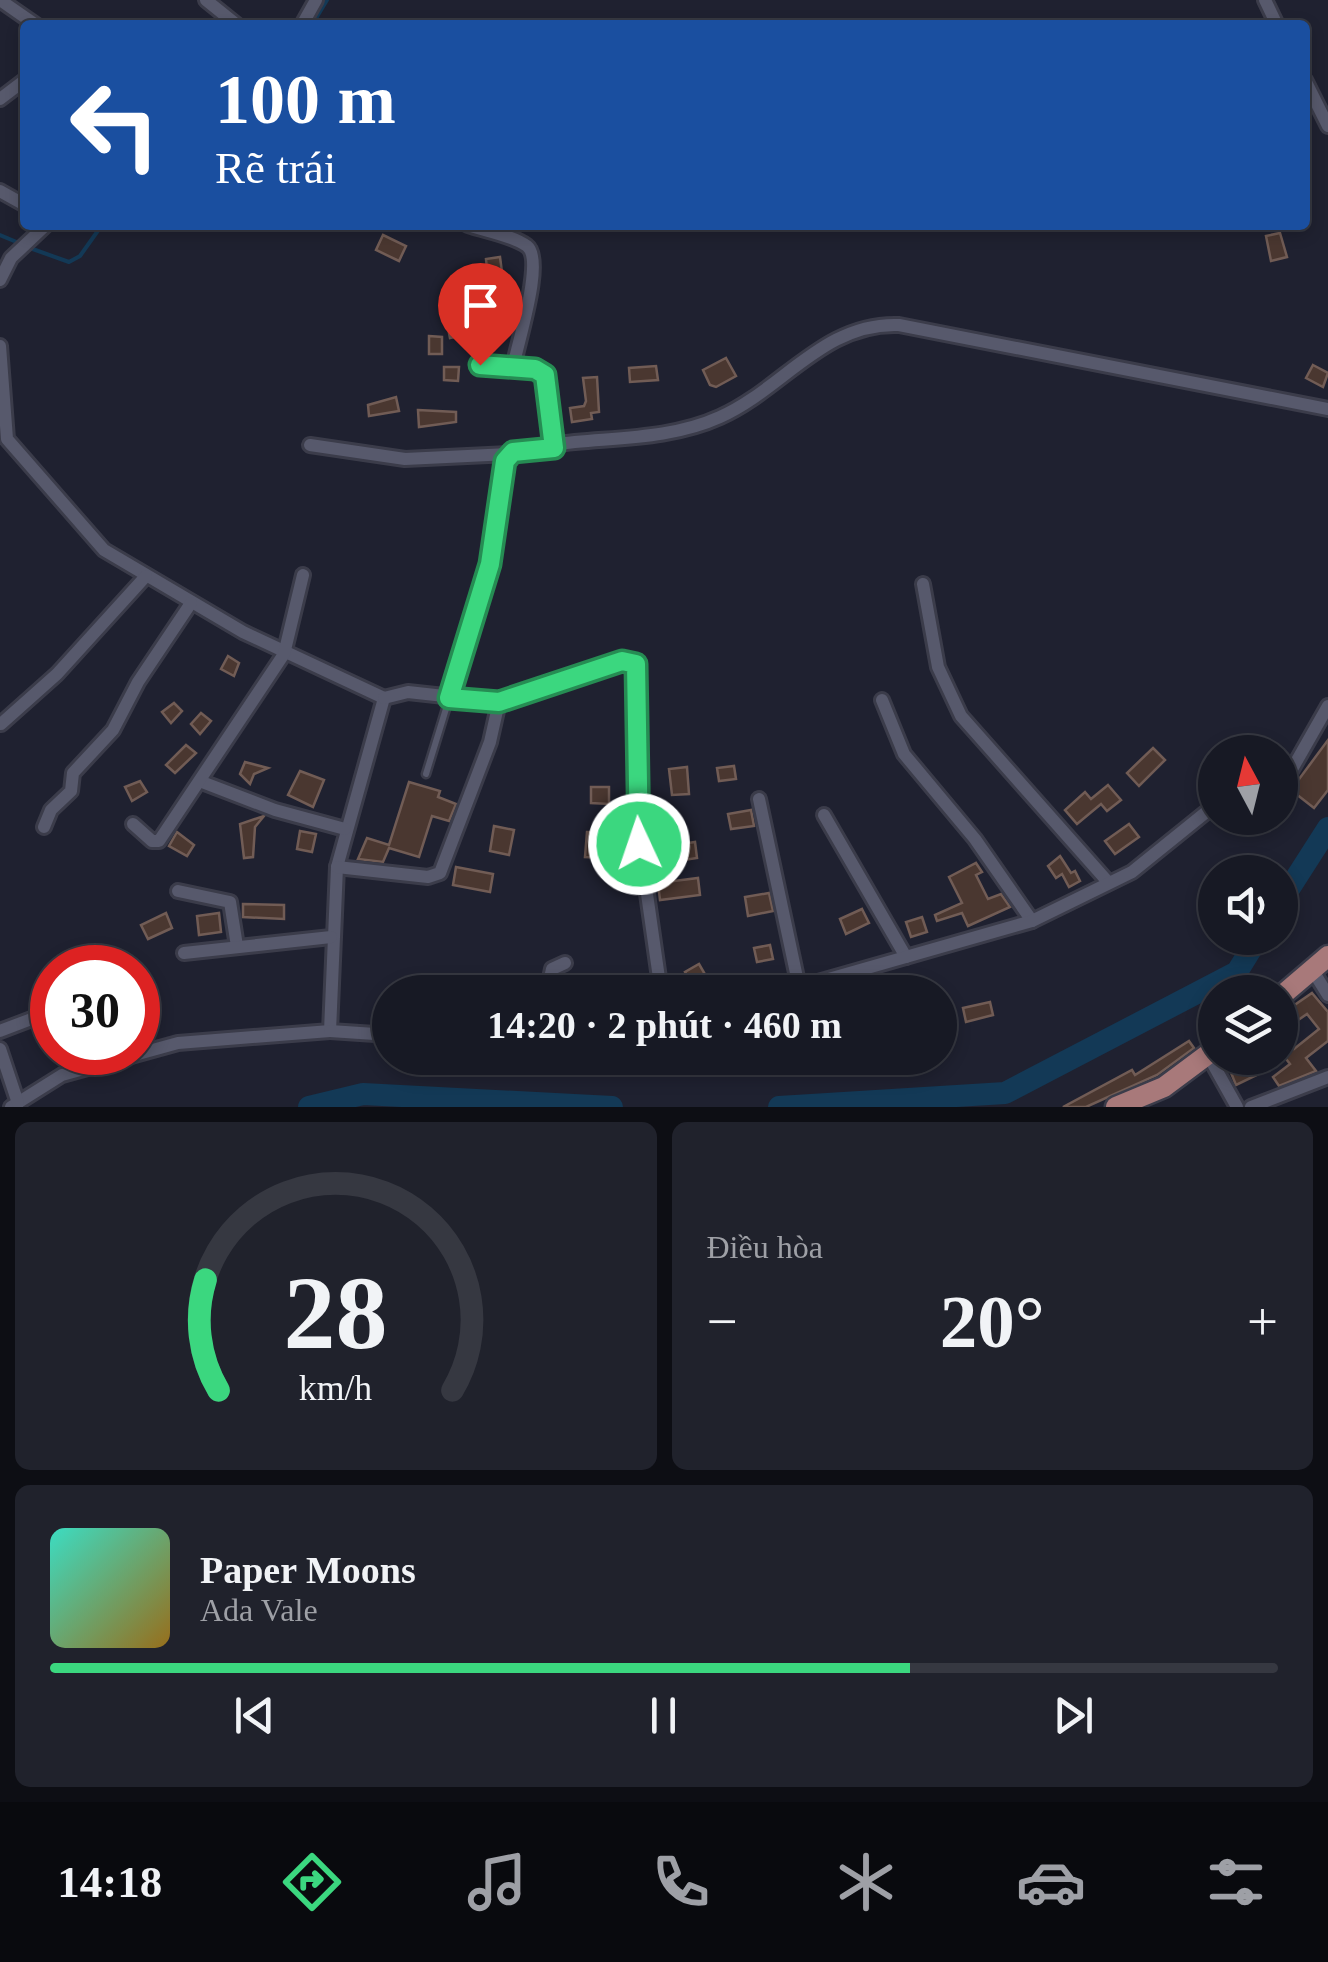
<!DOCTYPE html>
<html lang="vi">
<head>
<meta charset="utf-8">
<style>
	body { margin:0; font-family:Georgia,serif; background:#20222c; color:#f1f3f6; height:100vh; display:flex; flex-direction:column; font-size:38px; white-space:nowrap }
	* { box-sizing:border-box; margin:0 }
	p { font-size:32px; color:#9ea0a6 }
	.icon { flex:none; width:55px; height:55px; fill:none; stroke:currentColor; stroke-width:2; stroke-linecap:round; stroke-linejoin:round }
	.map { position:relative; height:1107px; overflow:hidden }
	.sheet { display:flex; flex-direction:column; gap:15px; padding:15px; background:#0d0e14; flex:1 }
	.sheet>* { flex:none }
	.guide { position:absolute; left:20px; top:20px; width:1290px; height:210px; border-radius:10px; box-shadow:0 5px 15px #0003,0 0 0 2px #363841; background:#1a4fa0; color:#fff; overflow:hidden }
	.needle { width:65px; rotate:353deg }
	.controls { position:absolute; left:1198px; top:735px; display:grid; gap:20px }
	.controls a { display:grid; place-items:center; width:100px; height:100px; border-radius:50%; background:#171924; box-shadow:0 5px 15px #0003,0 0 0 2px #363841; font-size:50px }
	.speed { position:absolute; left:30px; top:945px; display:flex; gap:20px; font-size:50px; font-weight:700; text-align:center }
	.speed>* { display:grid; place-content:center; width:130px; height:130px; border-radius:50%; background:#171924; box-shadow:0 5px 15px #0003,0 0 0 2px #363841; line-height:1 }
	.speed .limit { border:15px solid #d22; background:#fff; color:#111 }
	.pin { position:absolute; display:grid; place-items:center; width:85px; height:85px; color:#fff; margin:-102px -42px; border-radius:50% 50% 50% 0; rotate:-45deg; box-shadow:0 0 10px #0007 }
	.pin .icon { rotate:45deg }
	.me { position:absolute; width:110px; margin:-55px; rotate:357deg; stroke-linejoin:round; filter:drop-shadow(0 0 8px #0008) }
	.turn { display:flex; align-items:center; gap:35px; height:210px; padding:0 30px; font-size:45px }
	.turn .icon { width:130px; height:130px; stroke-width:2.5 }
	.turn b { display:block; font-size:70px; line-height:85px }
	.big { font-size:75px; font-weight:700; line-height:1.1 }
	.sheet .widget { flex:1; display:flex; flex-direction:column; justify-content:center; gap:15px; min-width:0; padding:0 35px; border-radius:15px; background:#20222c }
	.sheet .dial { align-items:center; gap:0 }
	.dial svg { height:260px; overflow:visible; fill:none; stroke:#363841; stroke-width:7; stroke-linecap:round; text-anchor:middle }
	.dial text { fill:#f1f3f6; stroke:none }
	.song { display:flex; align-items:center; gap:30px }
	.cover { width:120px; height:120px; border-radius:15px; background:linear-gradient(135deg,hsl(170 70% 55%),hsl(40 70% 35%)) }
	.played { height:10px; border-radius:5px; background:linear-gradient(90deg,#3bd77f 70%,#363841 70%) }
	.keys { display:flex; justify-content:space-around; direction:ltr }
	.heat { display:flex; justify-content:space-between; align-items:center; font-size:55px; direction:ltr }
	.sheet .tiles { flex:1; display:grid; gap:15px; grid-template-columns:1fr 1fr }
	.widget:last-child { grid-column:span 2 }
	.trip { position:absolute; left:372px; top:975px; width:585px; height:100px; border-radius:50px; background:#171924; box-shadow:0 5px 15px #0003,0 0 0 2px #363841; font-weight:700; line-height:100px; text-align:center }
	.menu { display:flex; height:160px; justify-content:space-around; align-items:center; background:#090a0e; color:#9ea0a6 }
	.menu .icon { width:70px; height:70px }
	.menu .on { color:#3bd77f }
	.menu b { font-size:45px; color:#f1f3f6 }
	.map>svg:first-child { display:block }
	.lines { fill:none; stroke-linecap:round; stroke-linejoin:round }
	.stream { stroke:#133956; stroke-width:4 }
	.river { stroke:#133956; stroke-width:22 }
	.building { fill:#4a3730; stroke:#715c55; stroke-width:2.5 }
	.service-casing { stroke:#3b3c4a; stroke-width:11 }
	.minor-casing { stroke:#3b3c4a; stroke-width:18 }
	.primary-casing { stroke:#3b3c4a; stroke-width:25 }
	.service { stroke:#57596c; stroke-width:6 }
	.minor { stroke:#57596c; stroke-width:12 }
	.primary { stroke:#a8797a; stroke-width:20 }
	.route-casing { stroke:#268c53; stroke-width:25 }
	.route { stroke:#3bd77f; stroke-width:18 }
</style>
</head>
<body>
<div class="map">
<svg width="1328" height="1107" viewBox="0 0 1328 1107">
	<rect width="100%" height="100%" fill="#1f2130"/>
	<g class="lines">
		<g class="stream">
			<path d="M312 25 327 0"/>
			<path d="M0 235 19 243"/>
			<path d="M27 247 69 262 80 256 102 225"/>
		</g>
		<g class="river">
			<path d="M1280 903 1328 828"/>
			<path d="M309 1107 363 1094 612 1107"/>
			<path d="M779 1107 1005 1093 1237 972 1258 938"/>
		</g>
	</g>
	<g class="building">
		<path d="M1280 233 1287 257 1271 261 1266 236Z"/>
		<path d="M383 235 406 246 399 261 376 250Z"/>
		<path d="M500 257 504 287 489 289 486 259Z"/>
		<path d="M468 313 471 325H494V350L480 351V332L450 338 446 318Z"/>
		<path d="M429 336 442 337V354H429Z"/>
		<path d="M726 358 736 376 716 387 710 385 703 370Z"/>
		<path d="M1313 365 1328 373 1323 387 1306 378Z"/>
		<path d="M656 366 658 380 630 382 629 368Z"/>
		<path d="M444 367H459L458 381 444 380Z"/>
		<path d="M597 377 599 412 591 413 592 419 572 422 570 408 584 406 586 401 583 378Z"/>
		<path d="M396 397 399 411 369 416 368 405Z"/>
		<path d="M418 410 456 412V422L419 427Z"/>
		<path d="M228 656 239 663 234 676 221 669Z"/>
		<path d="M174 703 182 711 171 723 162 712Z"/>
		<path d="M201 713 211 721 200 734 191 724Z"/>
		<path d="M1328 740V790L1314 808 1291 790Z"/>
		<path d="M186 745 196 753 175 773 166 765Z"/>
		<path d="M1153 748 1165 760 1139 786 1127 773Z"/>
		<path d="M245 762 268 768 254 774 250 784 240 774Z"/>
		<path d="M734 766 736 779 719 781 717 768Z"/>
		<path d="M687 767 689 794 672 795 669 769Z"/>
		<path d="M300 771 324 780 313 807 288 795Z"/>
		<path d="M140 781 147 792 132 801 125 787Z"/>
		<path d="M409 782 440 791 438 797 456 804 449 821 432 816 419 857 389 848 383 862 358 859 367 838 389 845Z"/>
		<path d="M1108 785 1121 800 1107 811 1101 804 1077 824 1065 810 1085 792 1091 799Z"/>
		<path d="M591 787H609V804L591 803Z"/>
		<path d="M751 810 754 826 731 829 728 814Z"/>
		<path d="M264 816 255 827 253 857 244 858 240 824Z"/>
		<path d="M1129 824 1139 837 1115 854 1105 841Z"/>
		<path d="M494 826 514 830 509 855 490 851Z"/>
		<path d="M300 831 316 834 312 852 297 849Z"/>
		<path d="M177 832 194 845 187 856 169 846Z"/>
		<path d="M587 832 607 833 605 858 585 857Z"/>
		<path d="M695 842 697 858 677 861 675 845Z"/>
		<path d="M1060 856 1071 873 1075 871 1080 881 1069 887 1062 874 1056 878 1048 866Z"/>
		<path d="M976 863 982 872 976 875 988 899 1001 894 1010 907 968 926 962 913 937 921 935 915 962 903 949 877Z"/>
		<path d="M456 867 493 874 490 892 453 885Z"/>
		<path d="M698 878 700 895 660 900 658 883Z"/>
		<path d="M769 893 773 911 748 916 745 897Z"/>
		<path d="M243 904 284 905V919L243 917Z"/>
		<path d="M862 909 869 923 846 934 840 919Z"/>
		<path d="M166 913 172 928 148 939 141 925Z"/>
		<path d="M219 913 221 932 199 935 197 916Z"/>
		<path d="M922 917 927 932 911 937 906 922Z"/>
		<path d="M770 945 773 959 757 962 754 948Z"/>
		<path d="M699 964 706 976 692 984 685 972Z"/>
		<path d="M1312 993 1328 1012V1041L1306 1058 1316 1071 1279 1086 1273 1077 1290 1064 1280 1051V1031L1294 1049 1319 1029 1307 1014 1285 1029 1280 1015Z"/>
		<path d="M990 1002 993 1015 966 1022 963 1008Z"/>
		<path d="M1189 1041 1194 1048 1157 1075 1086 1107H1063L1132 1070 1135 1075Z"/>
		<path d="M1225 1058 1234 1073 1258 1058 1267 1070 1236 1085Z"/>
	</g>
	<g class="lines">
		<g class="service-casing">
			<path id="service" d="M426 774 449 699"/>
		</g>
		<g class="minor-casing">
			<g id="minor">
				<path d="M0 0 36 25"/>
				<path d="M206 0 237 25"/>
				<path d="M1265 0 1277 25"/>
				<path d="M302 25 316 0"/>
				<path d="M1305 80 1328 126"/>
				<path d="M0 99 25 80"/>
				<path d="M0 191 25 205"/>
				<path d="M468 225C485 231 512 235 527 246 545 260 517 344 513 368"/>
				<path d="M0 280 11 258 46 225"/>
				<path d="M0 346 7 439 104 550 243 632 384 698 337 867 330 1031 178 1043 62 1075 11 1107"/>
				<path d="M480 365 535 369 545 375 554 447"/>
				<path d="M310 445 405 459 509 454"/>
				<path d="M923 584 938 667 961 716 1108 882"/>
				<path d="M384 698 408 692 499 702 622 661 636 664 637 824 661 992"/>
				<path d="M449 698 490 564 509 454C576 433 654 447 720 417 783 389 824 322 899 325L1328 409"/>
				<path d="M882 700 904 754 975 839 1032 921"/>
				<path d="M1 724 57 674 146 576"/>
				<path d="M1280 777 1287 778 1328 706"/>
				<path d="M202 782 275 810 345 829"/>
				<path d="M759 799 799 987"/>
				<path d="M824 815 906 957"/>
				<path d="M133 824 152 841H159L284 654 303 575"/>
				<path d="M44 827 51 810 71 791 73 773 113 730 138 682 191 603"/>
				<path d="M337 867 428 877 440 873 490 742 499 702"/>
				<path d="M178 891 230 902 237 946"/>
				<path d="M184 953 331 937"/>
				<path d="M1313 971 1328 995"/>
				<path d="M547 992 552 969 565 963"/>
				<path d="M783 992 1032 921 1132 872 1215 805"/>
				<path d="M0 1031 42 1015"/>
				<path d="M330 1031 390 1035"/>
				<path d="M0 1049 18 1103"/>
				<path d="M1208 1055 1237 1107"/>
				<path d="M1251 1107 1328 1077"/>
			</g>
		</g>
		<g class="primary-casing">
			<g id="primary">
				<path d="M1280 997 1328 956"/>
				<path d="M1116 1107 1164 1087 1215 1049"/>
			</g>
		</g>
		<use href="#service" class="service"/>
		<use href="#minor" class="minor"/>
		<use href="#primary" class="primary"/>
	</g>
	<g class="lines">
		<g class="route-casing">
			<path id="route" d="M480 365 535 369 545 375 554 448 513 452 505 461 490 564 449 698 499 702 622 661 636 664 639 844"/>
		</g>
		<use href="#route" class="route"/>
	</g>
</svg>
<div class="controls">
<a><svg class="needle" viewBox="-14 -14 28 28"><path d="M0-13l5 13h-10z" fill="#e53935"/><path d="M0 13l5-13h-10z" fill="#9ea0a6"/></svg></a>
<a><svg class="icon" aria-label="sound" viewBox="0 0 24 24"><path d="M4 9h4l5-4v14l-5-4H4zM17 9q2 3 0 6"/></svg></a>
<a><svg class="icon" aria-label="layers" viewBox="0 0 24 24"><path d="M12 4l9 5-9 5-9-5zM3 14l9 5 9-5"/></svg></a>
</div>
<div class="speed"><div class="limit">30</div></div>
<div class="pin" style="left:480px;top:365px;background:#d93025"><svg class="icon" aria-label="arrive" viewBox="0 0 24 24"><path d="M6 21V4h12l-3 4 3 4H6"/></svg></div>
<svg class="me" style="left:639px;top:844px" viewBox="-20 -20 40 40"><circle r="17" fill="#3bd77f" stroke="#fff" stroke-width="3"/><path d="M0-11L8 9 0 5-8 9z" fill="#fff"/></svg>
<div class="trip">14:20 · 2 phút · 460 m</div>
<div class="guide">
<div class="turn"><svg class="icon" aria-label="left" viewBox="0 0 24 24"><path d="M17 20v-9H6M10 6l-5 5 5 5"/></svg><div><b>100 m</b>Rẽ trái</div></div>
</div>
</div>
<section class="sheet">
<div class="tiles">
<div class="widget dial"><svg viewBox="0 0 100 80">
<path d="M14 69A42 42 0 1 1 86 69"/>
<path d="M14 69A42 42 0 0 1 10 35" stroke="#3bd77f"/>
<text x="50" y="56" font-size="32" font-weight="700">28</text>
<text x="50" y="72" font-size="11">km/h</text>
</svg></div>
<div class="widget"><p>Điều hòa</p>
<div class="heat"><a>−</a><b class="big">20°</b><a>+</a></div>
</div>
<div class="widget">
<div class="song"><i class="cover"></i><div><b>Paper Moons</b><p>Ada Vale</p></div></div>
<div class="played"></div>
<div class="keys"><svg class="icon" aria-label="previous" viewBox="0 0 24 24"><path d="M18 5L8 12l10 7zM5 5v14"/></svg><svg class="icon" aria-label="pause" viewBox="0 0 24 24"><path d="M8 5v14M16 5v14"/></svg><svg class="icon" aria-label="next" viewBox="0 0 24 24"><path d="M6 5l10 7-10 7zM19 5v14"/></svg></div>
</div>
</div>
</section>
<nav class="menu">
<b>14:18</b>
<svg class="icon on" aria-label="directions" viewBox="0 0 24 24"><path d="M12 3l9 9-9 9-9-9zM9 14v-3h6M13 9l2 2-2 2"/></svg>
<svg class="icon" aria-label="music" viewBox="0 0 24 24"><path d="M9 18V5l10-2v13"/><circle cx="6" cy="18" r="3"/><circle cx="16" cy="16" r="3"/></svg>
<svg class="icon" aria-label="phone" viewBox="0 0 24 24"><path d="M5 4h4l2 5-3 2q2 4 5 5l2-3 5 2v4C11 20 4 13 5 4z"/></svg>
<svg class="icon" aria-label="climate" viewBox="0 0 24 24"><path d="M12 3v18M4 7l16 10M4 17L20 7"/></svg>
<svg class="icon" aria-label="car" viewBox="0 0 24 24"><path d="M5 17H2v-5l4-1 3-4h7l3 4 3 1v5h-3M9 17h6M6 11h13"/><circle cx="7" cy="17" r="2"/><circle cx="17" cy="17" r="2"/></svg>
<svg class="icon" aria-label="filters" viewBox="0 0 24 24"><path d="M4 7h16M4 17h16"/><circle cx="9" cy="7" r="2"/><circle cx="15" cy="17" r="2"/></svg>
</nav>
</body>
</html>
